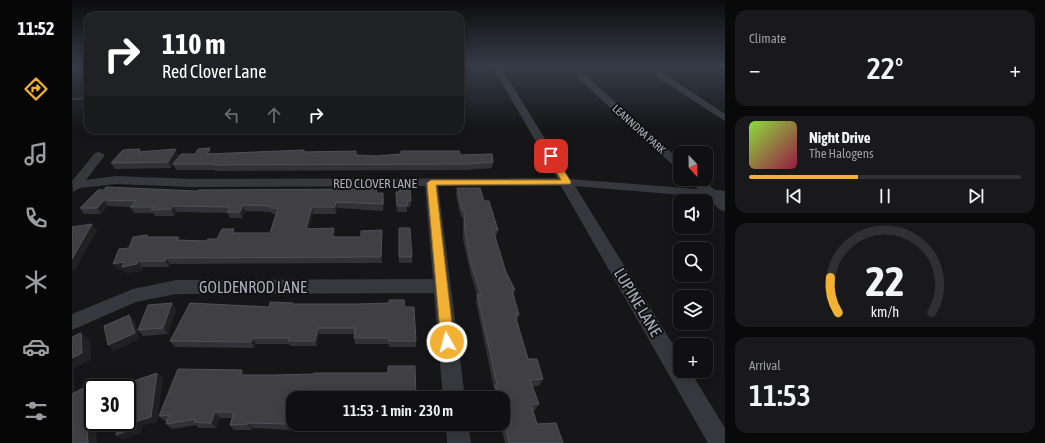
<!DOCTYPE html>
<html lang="en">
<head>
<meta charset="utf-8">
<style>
	body { margin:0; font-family:"Asap Condensed",sans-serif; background:#19191b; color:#f1f3f6; height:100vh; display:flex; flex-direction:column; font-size:15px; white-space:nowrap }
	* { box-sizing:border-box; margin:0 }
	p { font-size:13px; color:#9c9d9f }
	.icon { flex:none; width:22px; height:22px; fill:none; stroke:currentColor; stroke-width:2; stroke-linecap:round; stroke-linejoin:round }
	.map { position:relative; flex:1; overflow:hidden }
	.drawer { display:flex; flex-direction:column; gap:10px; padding:10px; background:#09090a; width:320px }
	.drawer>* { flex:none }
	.hud { position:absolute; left:12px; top:12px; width:380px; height:122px; border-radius:12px; box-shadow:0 2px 10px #0003,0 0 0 1px #303032; background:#202124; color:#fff; overflow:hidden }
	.needle { width:26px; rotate:158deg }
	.controls { position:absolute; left:601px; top:146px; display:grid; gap:8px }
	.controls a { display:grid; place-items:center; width:40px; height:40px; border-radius:8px; background:#101012; box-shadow:0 2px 10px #0003,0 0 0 1px #303032; font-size:20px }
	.speed { position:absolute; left:12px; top:379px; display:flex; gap:8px; font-size:20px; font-weight:700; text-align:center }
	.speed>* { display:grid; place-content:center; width:52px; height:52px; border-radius:50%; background:#101012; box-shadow:0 2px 10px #0003,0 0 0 1px #303032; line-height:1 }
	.speed .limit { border:2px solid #111; border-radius:6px; background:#fff; color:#111 }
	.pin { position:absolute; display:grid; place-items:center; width:34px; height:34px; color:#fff; margin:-17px; border-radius:8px; box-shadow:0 2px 6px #0006 }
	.me { position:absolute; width:44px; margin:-22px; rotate:353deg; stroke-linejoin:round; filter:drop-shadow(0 0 3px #0008) }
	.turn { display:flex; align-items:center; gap:14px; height:84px; padding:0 12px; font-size:18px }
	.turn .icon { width:52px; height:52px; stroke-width:2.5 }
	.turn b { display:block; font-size:28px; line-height:34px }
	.lanes { display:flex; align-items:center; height:38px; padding:0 12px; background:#0003; justify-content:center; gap:20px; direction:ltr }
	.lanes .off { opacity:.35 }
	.big { font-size:30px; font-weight:600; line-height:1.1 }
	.drawer .card { flex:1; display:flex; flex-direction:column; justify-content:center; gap:6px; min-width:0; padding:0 14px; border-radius:12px; background:#19191b }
	.drawer .dial { align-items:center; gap:0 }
	.dial svg { height:104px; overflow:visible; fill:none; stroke:#303032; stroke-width:7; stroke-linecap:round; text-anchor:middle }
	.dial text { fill:#f1f3f6; stroke:none }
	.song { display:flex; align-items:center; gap:12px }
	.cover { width:48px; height:48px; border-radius:6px; background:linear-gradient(135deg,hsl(90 70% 55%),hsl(340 70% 35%)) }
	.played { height:4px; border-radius:2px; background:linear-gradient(90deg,#f2b134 40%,#303032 40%) }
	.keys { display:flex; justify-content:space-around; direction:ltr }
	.heat { display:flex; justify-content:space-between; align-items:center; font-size:22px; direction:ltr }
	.trip { position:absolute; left:214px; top:391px; width:224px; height:40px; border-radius:12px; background:#101012; box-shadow:0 2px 10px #0003,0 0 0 1px #303032; font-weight:600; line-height:40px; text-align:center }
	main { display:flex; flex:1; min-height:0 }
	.tabs { display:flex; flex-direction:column; width:72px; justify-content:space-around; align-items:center; background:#060607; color:#9c9d9f }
	.tabs .icon { width:28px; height:28px }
	.tabs .active { color:#f2b134 }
	.tabs b { font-size:18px; color:#f1f3f6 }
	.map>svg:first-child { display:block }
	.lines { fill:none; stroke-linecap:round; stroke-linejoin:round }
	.service { fill:#37383d; fill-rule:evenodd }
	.minor { fill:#37383d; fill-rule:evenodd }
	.wall { fill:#323236 }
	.shaded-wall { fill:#212124 }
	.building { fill:#3f3f44; stroke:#4f5156 }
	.route { fill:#f2b134; stroke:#9d7322 }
	.labels { text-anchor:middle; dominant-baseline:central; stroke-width:4; stroke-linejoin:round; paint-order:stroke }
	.far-street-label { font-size:11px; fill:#a8adb8; stroke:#111113 }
	.street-label { font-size:13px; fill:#a8adb8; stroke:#111113 }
	.near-street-label { font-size:16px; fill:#a8adb8; stroke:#111113 }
</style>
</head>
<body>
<main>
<nav class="tabs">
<b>11:52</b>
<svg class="icon active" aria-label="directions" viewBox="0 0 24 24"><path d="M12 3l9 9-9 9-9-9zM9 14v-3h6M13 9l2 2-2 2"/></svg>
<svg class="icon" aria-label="music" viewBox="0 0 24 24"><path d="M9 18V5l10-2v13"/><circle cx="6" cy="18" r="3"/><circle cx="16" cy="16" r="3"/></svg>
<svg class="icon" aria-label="phone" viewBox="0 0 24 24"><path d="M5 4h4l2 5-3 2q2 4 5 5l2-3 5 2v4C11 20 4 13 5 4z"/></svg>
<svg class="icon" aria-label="climate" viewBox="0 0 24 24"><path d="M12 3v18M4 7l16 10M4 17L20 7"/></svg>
<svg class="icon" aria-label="car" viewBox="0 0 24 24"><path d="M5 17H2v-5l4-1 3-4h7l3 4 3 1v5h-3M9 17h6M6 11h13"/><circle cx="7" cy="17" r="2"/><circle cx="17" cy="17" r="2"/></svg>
<svg class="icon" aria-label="filters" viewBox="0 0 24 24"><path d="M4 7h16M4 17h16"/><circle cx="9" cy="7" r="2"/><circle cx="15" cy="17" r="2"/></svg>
</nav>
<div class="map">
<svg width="653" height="443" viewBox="0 0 653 443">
	<rect width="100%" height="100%" fill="#161618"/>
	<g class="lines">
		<path class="service" d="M16 97V99L0 100V98Z"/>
		<g class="minor">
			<path d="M420 66H428L498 179 626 189 617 179H630L643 190 653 191V211L648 210 635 197 503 186 608 356V371H618L653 428V443H636L489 186H366L393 398H371L362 293 104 294 64 302 0 330V314L61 289 104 280 361 279 353 186 120 187 44 184 8 188 1 192 0 181 23 153 27 152 33 155 14 180 44 176 120 179 485 178Z"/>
			<path d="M647 66H653V69L647 68Z"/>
			<path d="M585 73H591L653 114V121L585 77Z"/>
			<path d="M506 74H512L608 160V169L604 168 506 78Z"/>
			<path d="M374 424H396L399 443H375Z"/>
		</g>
	</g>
	<g class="wall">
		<path d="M68 149 69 152 106 155 101 164 140 154 232 150 233 152 284 151V155L304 156 389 155 421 162 420 168 395 170 143 171V170H104L101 164 99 168 43 169 39 163Z"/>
		<path d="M385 188 412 201 426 230 424 237H423L434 272 443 290 441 295 447 315 445 321 456 359 471 379 467 386H461L467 404 463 410H461L465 424 491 443H433L430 430 433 424H435L431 410V398H422L421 392 422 389 416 359 404 302 405 295 398 271 391 240V217H389L384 195Z"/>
		<path d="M26 190 305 193 312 199 311 211 265 208 264 214H241L237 229 262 228 263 235 262 237H289L310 230V263L98 264 97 267H70L69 271 54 273 51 269 46 270 57 248 75 235 77 237 109 240 134 241 145 239 162 229 164 233H198L204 214H200L199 212 173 211 170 218H158L156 213 105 212 102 216H83L81 213H62L58 207 36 206 29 214H12L8 208Z"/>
		<path d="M324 192 339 201 338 207H335V212H325Z"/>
		<path d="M327 228 340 257V263H327Z"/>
		<path d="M100 303 104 309 96 334 71 336 66 330Z"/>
		<path d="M221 303V304L333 307 344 341V347H317V344H283L282 338V334H247L245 346H218L217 344H184L182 348 103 347 98 341 197 307Z"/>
		<path d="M343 366 221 398V421H219L217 430 180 428V430H162L158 425 160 418H148L144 428H127L124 425 100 429 94 424 95 421H93L87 416 173 375H202L316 373Z"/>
		<path d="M233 424H293L292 428 255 427V430H236Z"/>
		<rect x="313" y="424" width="19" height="1"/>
	</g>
	<g class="shaded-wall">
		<path d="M138 148 140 154H135Z"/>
		<path d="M104 149 106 155 99 168 96 162Z"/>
		<path d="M32 200 36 206 29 214 25 208Z"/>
		<path d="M264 202 265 208 264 214 263 207Z"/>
		<path d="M171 205 173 211 170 218 168 212Z"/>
		<path d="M101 206 105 212 102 216 99 209Z"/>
		<path d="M240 207 241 214 236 235 234 229Z"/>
		<path d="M20 224 25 231 3 270H0V259Z"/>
		<path d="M262 228 263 235 261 243 260 237Z"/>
		<path d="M162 229 164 235 160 233Z"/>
		<path d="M310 230V263L309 257Z"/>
		<path d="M107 237 110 243 104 240Z"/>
		<path d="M94 258 98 264 97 267 93 261Z"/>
		<path d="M66 261 70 267 69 271 54 273 51 269 46 270 41 264Z"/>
		<path d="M100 303 104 309 96 334 91 328Z"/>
		<path d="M57 315 63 321 68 339 42 351 36 345Z"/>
		<path d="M246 328 247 334 245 346 243 341Z"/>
		<path d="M9 333 18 340 19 360 2 368 3 404 0 403V358Z"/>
		<path d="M181 338 184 344 182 348 179 342Z"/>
		<path d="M170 370 174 376 169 375Z"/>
		<path d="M85 373 91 378 85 422 70 426 69 433 51 440 44 435Z"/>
		<path d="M11 388 20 395 21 422 24 423 25 443H16L12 418Z"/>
		<path d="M143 412 148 418 144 428 139 423Z"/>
		<path d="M216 416 219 421 217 430 214 424Z"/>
		<path d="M177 423 180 428V430L176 424Z"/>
	</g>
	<g class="building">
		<path d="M138 148 135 154 232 150V152L284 151V155L304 156 329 154V151H387L389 155 420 154 421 162 396 164 141 165 142 164H101L109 154H123L126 149Z"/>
		<path d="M68 149 66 152 104 149 96 162 39 163 51 150Z"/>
		<path d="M34 187 125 191 126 190 305 189 304 193H311V204L264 202 263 207H240L234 229 262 228 260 237H289V231L310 230 309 257 94 258 93 261H66L65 264 50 267 52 262 41 264 47 249 57 248 61 237 75 235V237H107L104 240 134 241 136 239H145L150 229H162L160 233H198L206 208H198L199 206 171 205 168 212H155L158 207 101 206 99 209 79 210 81 207H58L64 201 32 200 25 208H8L26 190H32Z"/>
		<path d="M385 188H408L412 201H417L426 230H421L434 272 443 290H440L447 315H443L456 359H465L471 379 458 380 467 404H459L465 424 484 423 491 443H437L433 424H440L434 403 431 404V398H427L423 385H425L418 352 405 294H409L399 264 393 232 392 210H390Z"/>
		<path d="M327 190H338L339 201H335V206H325L324 192H327Z"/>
		<path d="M20 224 0 259V227Z"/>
		<path d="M327 228H338L340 257H327Z"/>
		<path d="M317 300H332L333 307H342L344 341H317V338H282L283 328H246L243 341H216L217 338H181L179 342 98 341 118 303 197 307 198 302 221 303 220 304H285L317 303Z"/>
		<path d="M100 303 91 328 66 330 76 305Z"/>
		<path d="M57 315 63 333 36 345 32 326Z"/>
		<path d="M9 333 10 353 0 358V337Z"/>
		<path d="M316 366H343L344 398H221V416H216L214 424 177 423 176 424 158 425 162 412H143L139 423 122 422 123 419 94 424 97 415 87 416 106 369 170 370 169 375H202L242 374V373H316Z"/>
		<path d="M85 373 79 417 63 422V428L44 435 46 422H55V388H52L53 384Z"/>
		<path d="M11 388 12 418 14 417 16 443H0V394Z"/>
		<path d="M233 424H253L233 425Z"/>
	</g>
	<linearGradient id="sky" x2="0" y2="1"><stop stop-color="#0c0c0d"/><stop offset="0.52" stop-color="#363c48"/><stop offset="1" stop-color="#363c48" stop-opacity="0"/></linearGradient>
	<rect width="653" height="128" fill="url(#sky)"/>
	<path class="route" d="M477 155H482L499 182 498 184 364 185 382 342 380 346 375 348 371 346 369 342 355 183 359 180H489L475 156Z"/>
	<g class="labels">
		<g class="far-street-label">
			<text transform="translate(567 129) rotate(42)">LEANNDRA PARK</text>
		</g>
		<g class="street-label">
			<text x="303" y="183">RED CLOVER LANE</text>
		</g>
		<g class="near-street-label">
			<text x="181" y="287">GOLDENROD LANE</text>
			<text transform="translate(566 302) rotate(59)">LUPINE LANE</text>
		</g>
	</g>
</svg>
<div class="controls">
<a><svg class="needle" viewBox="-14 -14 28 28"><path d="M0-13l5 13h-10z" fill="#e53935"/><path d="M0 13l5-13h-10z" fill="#9c9d9f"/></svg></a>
<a><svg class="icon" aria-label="sound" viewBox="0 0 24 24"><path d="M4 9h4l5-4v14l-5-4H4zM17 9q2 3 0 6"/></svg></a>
<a><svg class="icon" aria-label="search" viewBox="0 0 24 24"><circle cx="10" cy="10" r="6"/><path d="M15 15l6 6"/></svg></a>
<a><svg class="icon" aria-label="layers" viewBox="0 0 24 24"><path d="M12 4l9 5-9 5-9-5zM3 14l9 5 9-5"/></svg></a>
<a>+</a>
</div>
<div class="speed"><div class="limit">30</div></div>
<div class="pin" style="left:479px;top:156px;background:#d93025"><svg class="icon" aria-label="arrive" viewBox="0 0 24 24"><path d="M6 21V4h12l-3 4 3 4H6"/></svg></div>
<svg class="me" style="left:375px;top:342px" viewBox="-20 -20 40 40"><circle r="17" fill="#f2b134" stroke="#fff" stroke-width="3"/><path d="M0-11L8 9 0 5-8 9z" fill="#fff"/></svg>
<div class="trip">11:53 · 1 min · 230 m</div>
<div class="hud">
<div class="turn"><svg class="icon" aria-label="right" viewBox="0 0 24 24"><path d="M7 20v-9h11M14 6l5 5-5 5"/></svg><div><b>110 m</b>Red Clover Lane</div></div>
<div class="lanes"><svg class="icon off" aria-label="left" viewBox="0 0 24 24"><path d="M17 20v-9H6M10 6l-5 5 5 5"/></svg><svg class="icon off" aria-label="ahead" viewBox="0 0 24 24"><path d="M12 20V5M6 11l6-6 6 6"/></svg><svg class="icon" aria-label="right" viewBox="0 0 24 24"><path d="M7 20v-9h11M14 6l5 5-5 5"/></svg></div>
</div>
</div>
<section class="drawer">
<div class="card"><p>Climate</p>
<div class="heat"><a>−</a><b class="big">22°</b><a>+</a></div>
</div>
<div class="card">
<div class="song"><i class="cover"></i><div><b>Night Drive</b><p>The Halogens</p></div></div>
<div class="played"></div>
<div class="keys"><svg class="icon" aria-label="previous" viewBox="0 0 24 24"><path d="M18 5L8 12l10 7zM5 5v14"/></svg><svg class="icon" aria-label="pause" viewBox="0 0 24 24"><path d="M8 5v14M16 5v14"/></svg><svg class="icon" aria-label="next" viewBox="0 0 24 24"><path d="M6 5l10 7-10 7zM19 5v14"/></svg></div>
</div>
<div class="card dial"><svg viewBox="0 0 100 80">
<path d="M14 69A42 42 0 1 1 86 69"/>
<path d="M14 69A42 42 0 0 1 8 42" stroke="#f2b134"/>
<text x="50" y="56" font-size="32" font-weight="700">22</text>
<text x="50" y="72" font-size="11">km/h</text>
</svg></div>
<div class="card"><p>Arrival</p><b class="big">11:53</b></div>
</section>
</main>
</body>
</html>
